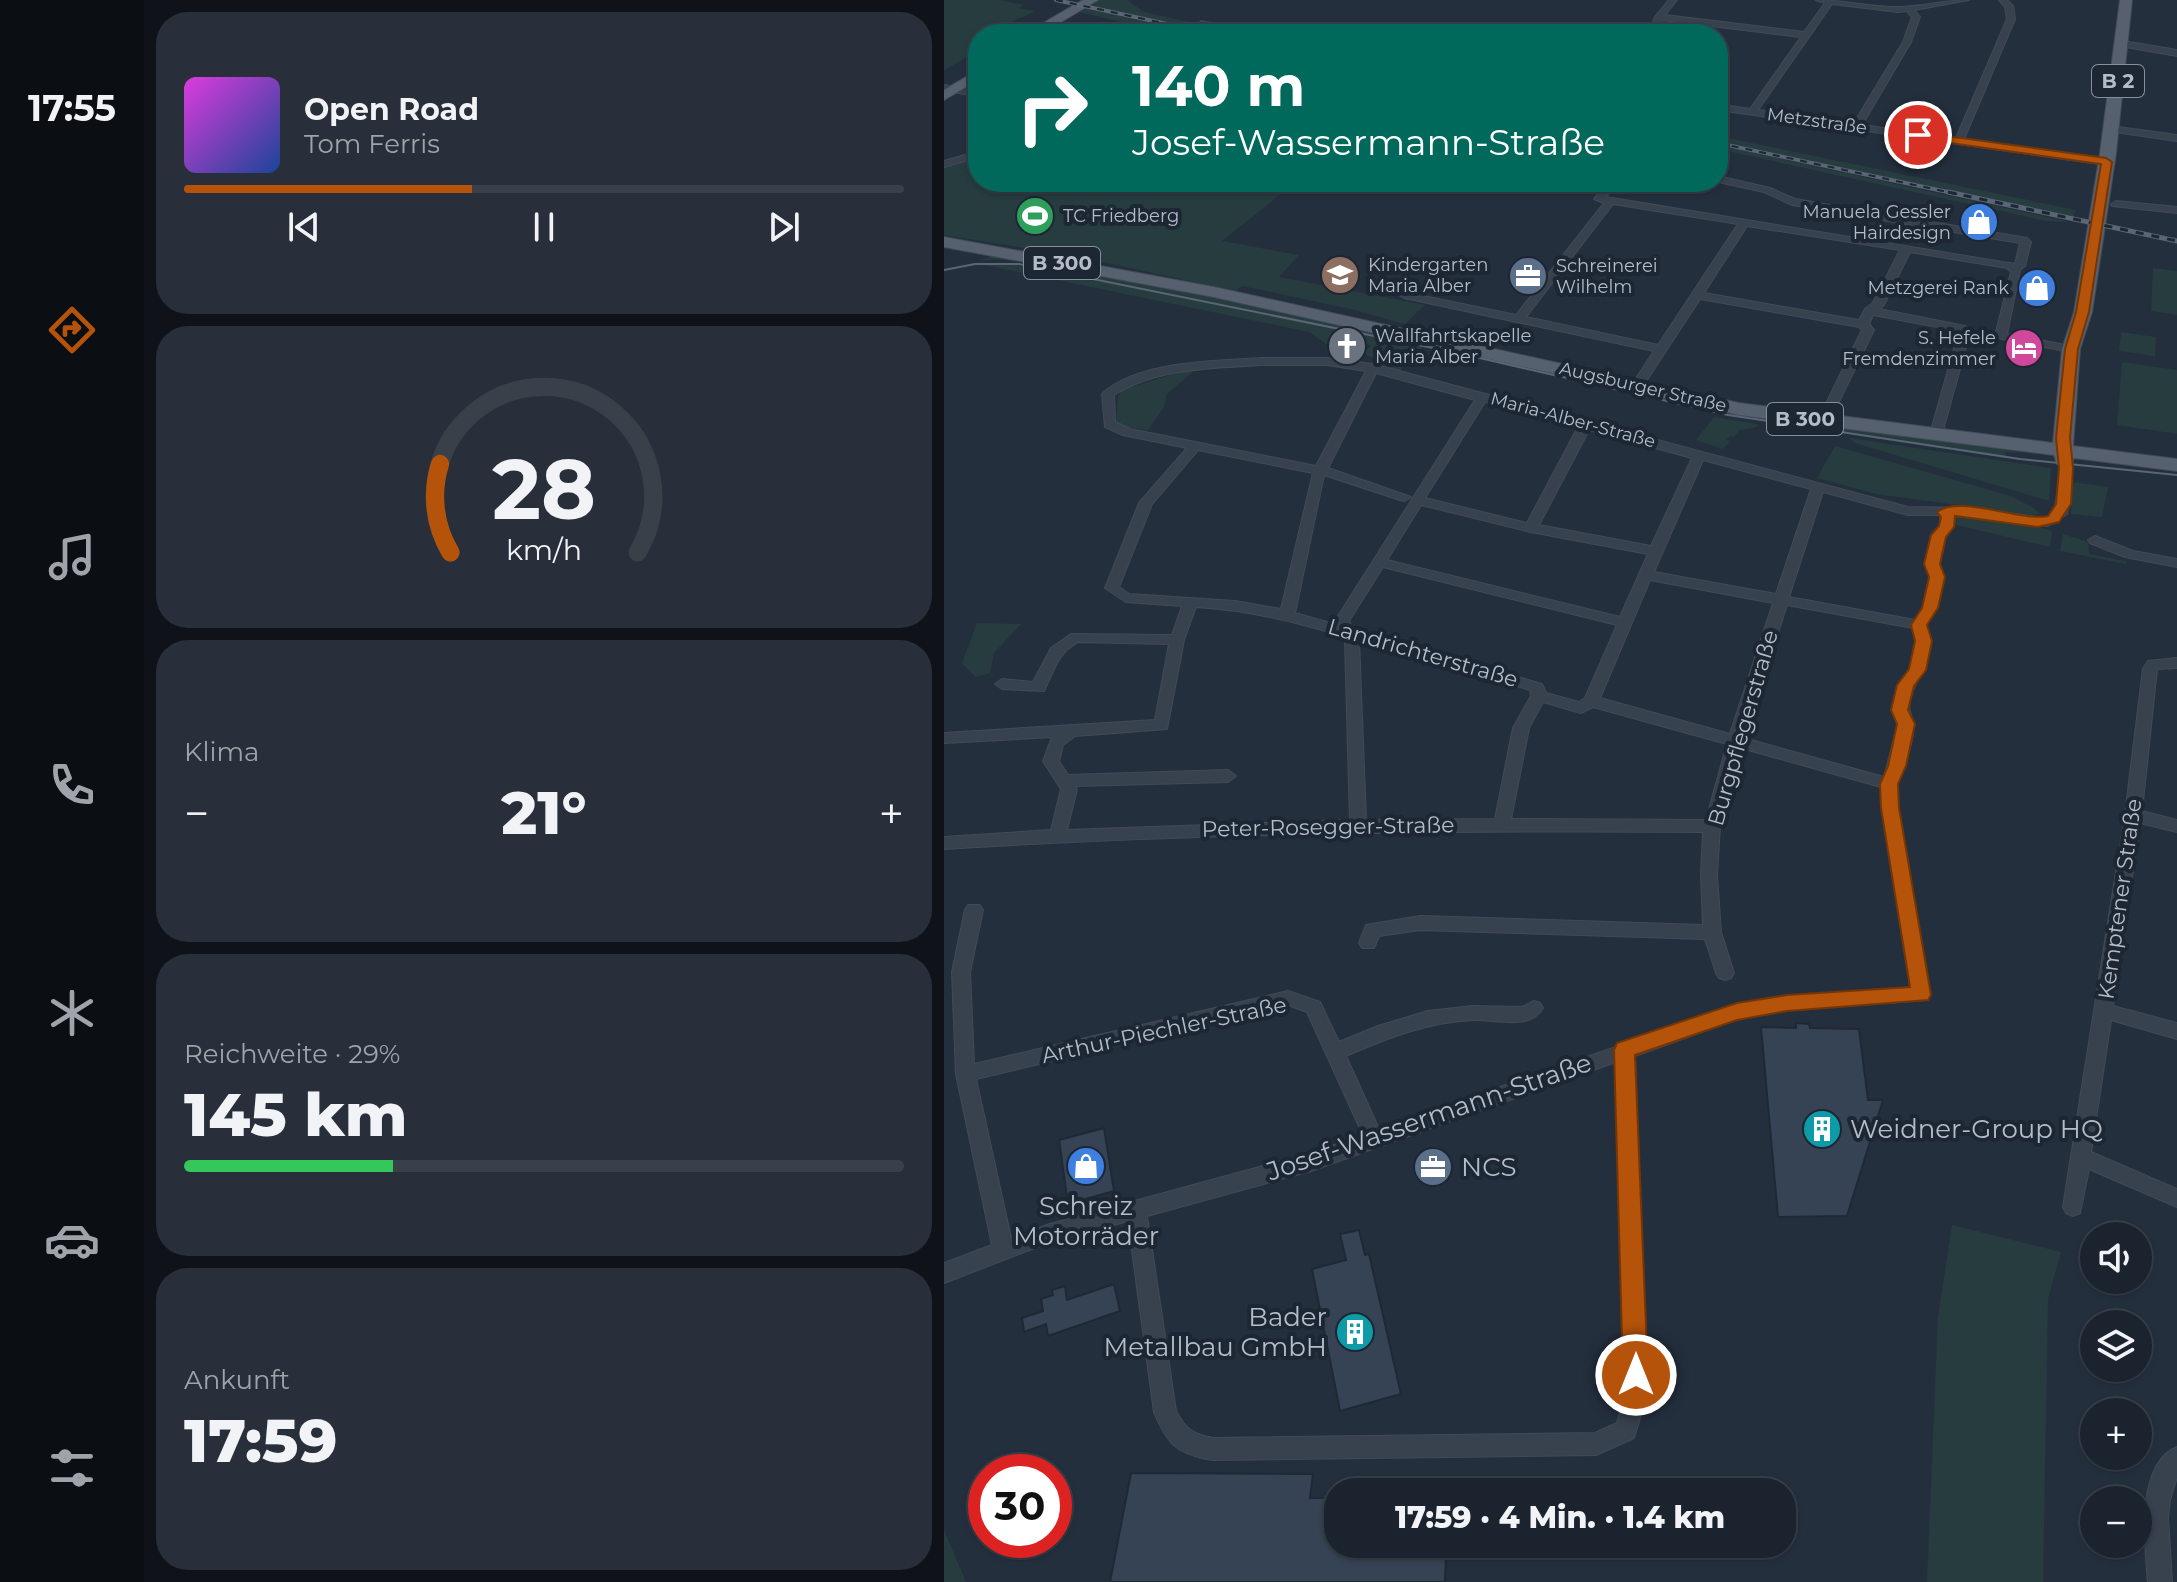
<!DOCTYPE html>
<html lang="de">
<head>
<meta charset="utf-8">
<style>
	body { margin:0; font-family:Montserrat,sans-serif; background:#282f3a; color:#f1f3f6; height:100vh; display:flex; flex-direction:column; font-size:30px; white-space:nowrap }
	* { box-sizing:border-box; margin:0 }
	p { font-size:26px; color:#a0a4aa }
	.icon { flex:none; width:44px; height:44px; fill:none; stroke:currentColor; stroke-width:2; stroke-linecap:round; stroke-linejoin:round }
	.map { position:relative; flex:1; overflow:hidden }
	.panel { display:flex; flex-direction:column; gap:12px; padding:12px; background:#0f1319; width:800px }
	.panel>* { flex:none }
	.top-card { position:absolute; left:24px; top:24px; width:760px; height:168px; border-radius:32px; box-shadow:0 2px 6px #0004,0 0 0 2px #39404a; background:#00695c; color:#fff; overflow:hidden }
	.tools { position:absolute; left:1136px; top:1222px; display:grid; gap:16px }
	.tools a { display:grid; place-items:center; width:72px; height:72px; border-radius:50%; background:#1b232e; box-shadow:0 2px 6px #0004,0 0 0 2px #39404a; font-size:40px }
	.speed { position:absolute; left:24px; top:1454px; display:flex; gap:16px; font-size:40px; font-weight:700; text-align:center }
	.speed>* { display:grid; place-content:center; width:104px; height:104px; border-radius:50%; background:#1b232e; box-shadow:0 2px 6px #0004,0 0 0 2px #39404a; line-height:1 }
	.speed .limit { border:12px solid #d22; background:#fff; color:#111 }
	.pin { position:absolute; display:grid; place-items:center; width:68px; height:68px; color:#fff; margin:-34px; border:4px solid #fff; border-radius:50%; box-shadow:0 2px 8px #0007 }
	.me { position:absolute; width:88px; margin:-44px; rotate:0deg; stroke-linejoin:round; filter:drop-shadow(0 0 6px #0008) }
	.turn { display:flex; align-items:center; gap:28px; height:168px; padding:0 32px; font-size:36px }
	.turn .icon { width:104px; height:104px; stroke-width:2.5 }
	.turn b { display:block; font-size:56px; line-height:68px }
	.big { font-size:60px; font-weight:800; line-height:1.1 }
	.panel .widget { flex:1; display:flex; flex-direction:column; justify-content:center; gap:12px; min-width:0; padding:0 28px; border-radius:32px; background:#282f3a }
	.panel .dial { align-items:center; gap:0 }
	.dial svg { height:208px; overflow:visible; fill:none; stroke:#39404a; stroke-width:7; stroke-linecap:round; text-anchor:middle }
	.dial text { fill:#f1f3f6; stroke:none }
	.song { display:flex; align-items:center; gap:24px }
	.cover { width:96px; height:96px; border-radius:12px; background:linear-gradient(135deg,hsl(300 70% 55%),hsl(220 70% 35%)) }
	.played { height:8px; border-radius:4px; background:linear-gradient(90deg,#b45309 40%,#39404a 40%) }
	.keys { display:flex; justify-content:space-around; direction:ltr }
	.heat { display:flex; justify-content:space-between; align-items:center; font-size:44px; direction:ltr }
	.charge { height:12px; border-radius:6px; background:linear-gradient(90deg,#34c759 29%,#39404a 0) }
	.trip { position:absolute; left:380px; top:1478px; width:472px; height:80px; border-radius:32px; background:#1b232e; box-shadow:0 2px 6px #0004,0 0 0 2px #39404a; font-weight:800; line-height:80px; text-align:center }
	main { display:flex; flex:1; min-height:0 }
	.tabs { display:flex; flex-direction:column; width:144px; justify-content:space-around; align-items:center; background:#0b0e12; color:#a0a4aa }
	.tabs .icon { width:56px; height:56px }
	.tabs .active { color:#b45309 }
	.tabs b { font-size:36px; color:#f1f3f6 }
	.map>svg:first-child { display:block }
	.green { fill:#263c3f }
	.building { fill:#364354; stroke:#1f2835; stroke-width:2 }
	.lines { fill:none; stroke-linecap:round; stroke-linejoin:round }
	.minor-casing { stroke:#414a57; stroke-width:2 }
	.primary-casing { stroke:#414a57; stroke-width:2 }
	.minor { fill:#38414e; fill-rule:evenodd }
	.primary { fill:#56606e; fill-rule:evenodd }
	.tram { stroke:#5a6575; stroke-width:2 }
	.rail-far1-casing { stroke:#5a6575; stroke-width:4 }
	.rail-casing { stroke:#5a6575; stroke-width:5 }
	.rail-far1 { stroke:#1d2633; stroke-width:2; stroke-dasharray:7; stroke-linecap:butt }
	.rail { stroke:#1d2633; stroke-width:3; stroke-dasharray:8; stroke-linecap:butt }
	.route { fill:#b45309; stroke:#753606; stroke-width:2 }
	.labels { text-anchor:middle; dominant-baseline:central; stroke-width:8; stroke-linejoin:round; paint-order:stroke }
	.far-street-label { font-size:18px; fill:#b4bcc9; stroke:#1d2633 }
	.far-poi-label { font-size:18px; fill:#b4bcc9; stroke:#1d2633; text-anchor:start }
	.shield { fill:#1d2633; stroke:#878f9c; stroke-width:2 }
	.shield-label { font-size:20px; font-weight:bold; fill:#b4bcc9 }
	.street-label { font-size:22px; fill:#b4bcc9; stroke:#1d2633 }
	.near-street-label { font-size:26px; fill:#b4bcc9; stroke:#1d2633 }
	.near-poi-label { font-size:26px; fill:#b4bcc9; stroke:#1d2633; text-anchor:start }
</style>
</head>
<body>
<main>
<nav class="tabs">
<b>17:55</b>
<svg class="icon active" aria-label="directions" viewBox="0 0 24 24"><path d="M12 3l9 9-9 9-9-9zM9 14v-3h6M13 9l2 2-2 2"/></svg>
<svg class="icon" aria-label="music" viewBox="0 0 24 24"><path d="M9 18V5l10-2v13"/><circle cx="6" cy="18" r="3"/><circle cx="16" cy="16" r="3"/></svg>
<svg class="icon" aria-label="phone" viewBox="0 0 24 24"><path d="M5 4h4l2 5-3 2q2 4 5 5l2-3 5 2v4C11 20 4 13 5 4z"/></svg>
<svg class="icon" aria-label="climate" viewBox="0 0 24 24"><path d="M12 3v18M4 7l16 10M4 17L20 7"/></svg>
<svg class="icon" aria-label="car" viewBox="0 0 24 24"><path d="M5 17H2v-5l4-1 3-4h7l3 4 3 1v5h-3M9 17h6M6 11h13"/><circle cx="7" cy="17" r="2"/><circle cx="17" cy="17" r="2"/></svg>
<svg class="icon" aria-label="filters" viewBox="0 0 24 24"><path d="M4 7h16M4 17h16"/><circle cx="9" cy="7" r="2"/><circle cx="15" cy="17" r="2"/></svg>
</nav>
<section class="panel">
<div class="widget">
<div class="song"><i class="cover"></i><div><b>Open Road</b><p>Tom Ferris</p></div></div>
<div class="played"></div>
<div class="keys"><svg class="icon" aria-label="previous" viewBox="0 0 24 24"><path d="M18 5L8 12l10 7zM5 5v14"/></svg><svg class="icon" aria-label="pause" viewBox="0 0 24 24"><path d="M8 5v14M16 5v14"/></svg><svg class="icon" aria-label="next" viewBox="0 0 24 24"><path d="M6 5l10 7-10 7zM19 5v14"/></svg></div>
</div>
<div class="widget dial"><svg viewBox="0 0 100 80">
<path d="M14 69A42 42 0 1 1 86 69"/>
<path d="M14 69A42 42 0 0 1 10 35" stroke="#b45309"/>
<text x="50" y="56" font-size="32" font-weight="700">28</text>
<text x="50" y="72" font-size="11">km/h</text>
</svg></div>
<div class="widget"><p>Klima</p>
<div class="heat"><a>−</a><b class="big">21°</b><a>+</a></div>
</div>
<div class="widget"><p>Reichweite · 29%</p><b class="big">145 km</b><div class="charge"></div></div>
<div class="widget"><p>Ankunft</p><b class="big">17:59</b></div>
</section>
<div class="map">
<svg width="1233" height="1582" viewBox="0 0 1233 1582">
	<rect width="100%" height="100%" fill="#242f3e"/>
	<g class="green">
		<path d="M0 0H56L80 5 75 8 91 11 44 34H34V51L0 70Z"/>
		<path d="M154 0H183L200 12 299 34H277L144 6Z"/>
		<path d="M140 8 260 34H228L131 11Z"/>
		<path d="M774 136 1132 210 1129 217 774 141Z"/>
		<path d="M774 145 1126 222 1102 221 774 149Z"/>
		<path d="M34 157V182H352L278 241 355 255 335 277 481 305 461 324 407 309 298 286 292 291 126 255 0 235V167Z"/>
		<path d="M54 255 255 293 526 351 521 356 479 347 455 371 433 364 432 359 420 354 427 345 392 338 385 346 365 332 41 265H72L103 271 108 267 68 259 36 260Z"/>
		<path d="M1209 268 1233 271V315L1207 311Z"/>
		<path d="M1177 332 1212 337 1211 356 1175 351Z"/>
		<path d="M1178 362 1233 370V434L1173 425Z"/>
		<path d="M251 370 223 394 220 407 204 430 179 427 172 421 174 397 179 389C204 384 224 373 251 370Z"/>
		<path d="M781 410 1051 448 1084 454 1062 452 1061 458 779 415Z"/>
		<path d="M770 417 814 424 813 427 796 430 790 437 786 436 782 440 786 441 779 449 752 440Z"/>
		<path d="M905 438 1107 468 1105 501 911 443Z"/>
		<path d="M891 446 1067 496 1090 508 1096 514 1072 516 1049 510 933 494 873 478Z"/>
		<path d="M1128 482 1164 487 1158 517 1127 514Z"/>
		<path d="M1012 515 1080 523 1108 531 1106 547 1008 524Z"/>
		<path d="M1119 534 1144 542 1145 554 1182 561V564L1116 551Z"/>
		<path d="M33 623 77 624 50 653 46 673 32 677 18 663Z"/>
		<path d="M1008 1225 1117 1252 1104 1299 1099 1582H983L994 1317Z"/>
		<path d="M0 1530 22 1582H0Z"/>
	</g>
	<g class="building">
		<path d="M852 1023 865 1024 866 1028 915 1029 924 1100H939L903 1216 834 1217 817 1027 852 1028Z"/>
		<path d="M160 1128 170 1191 124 1204 115 1140Z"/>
		<path d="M415 1230 421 1255 425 1254 457 1394 396 1411 368 1269 402 1260 396 1234Z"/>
		<path d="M170 1284 176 1311 104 1336 102 1324 80 1332 78 1318 99 1311 97 1299 109 1295 108 1290 121 1286 123 1300Z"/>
		<path d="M187 1473 369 1474 366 1498H394V1544H520V1555H502L501 1582H166Z"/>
	</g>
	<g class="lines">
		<g class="minor-casing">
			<g id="minor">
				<path d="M725 0H733L721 15 860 32 881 3 872 0C900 0 928 8 955 7 978 7 1001 0 1025 0L970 10 976 17 967 42 918 125 1012 138 1063 19 1061 7 1055 0H1063L1069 6 1071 19 1020 139 1162 159 1167 162 1162 165 774 110V104L806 109 857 37 718 20 712 34H704L711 17ZM888 4 954 12 963 11 968 17 959 42 910 123 814 110Z"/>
				<path d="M257 21 309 32 310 34H295L254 25Z"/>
				<path d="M1179 41 1233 50V56L1176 46V42Z"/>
				<path d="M0 85 34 90V96L0 91Z"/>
				<path d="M1167 126 1233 135V141L1164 131 1162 129Z"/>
				<path d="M34 151V157L0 167V161Z"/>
				<path d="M774 176 826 188 851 199 1083 238 1087 242 1081 266 1076 270 1063 334 1127 346 1133 349 1127 352 1053 338 1051 336 1067 272 1063 268 966 252 940 305 935 309 1021 326 1027 329 998 434 992 438 986 434 1015 331 929 315 925 324 930 330 885 422 879 426 873 422 918 330 915 327 756 299 697 389 693 390 687 386 710 351 460 298 455 295 460 292 572 315 660 203 650 199 664 182H674L662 197 1071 264 1076 243 848 205 820 192 774 182ZM669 204 794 224 714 345 582 317ZM803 226 956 250 929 303 921 309 915 320 760 293Z"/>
				<path d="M1172 201 1233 207V213L1168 206 1167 204Z"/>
				<path d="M317 358H383L429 364 964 507 1025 508 1101 518 1110 512 1116 478 1114 460 1120 456 1126 460 1128 478 1123 514 1104 526 1010 516 1009 527 1000 536 995 564 1000 577 993 608 982 625C994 664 973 669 966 700 963 711 968 713 969 723 972 743 957 765 953 783 952 791 954 800 954 808L986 995 983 1000 843 1010 794 1019 691 1056 703 1395 690 1438 652 1455 269 1460C233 1454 224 1445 210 1412L184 1221 106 1242 0 1283V1263L48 1245 12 1074 8 972 21 910 24 905H36L39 910 26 972 30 1064 344 991 376 1002 395 1042 434 1026 484 1011 529 1006 578 1007 590 1001 596 1003 599 1008C586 1031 551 1019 529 1020 484 1022 443 1038 402 1056L435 1129 793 1005 843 996 967 988 938 808 937 787 797 748 776 826 773 875 777 932 790 973 787 978 781 980 775 978 772 973 761 939 476 930 435 936 430 948H418L415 943 422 925 476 916 759 925 757 875 759 832C506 830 253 833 0 849V837L107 830 117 789 99 761 108 737 0 743V733L211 720 225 644 134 642C113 653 110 671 100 691L58 689 51 684 58 679 89 682 107 648 127 634 228 635 238 606 182 602 161 588 195 503 243 448 179 435 161 427 158 394C193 361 271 361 317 358ZM317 365H383L422 371 372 466 186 429 171 422 170 395C213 368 268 368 317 365ZM432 373 531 400 391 621 393 625 351 613 380 475 456 500 461 501 467 497 384 468ZM541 402 634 427 583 523 481 498ZM645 430 748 458 707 546 595 525ZM254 450 369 473 337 609 291 601 185 594 175 587 208 504ZM759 460 867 489 832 594 710 572ZM879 492 964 515H996V526L987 535 981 564 986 577 979 608 971 620 845 597ZM477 505 587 532 704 554 676 617 443 560ZM439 567 673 625 641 698 635 702 602 693 598 684 409 629 405 621ZM706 580 829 603 786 734 656 698ZM843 605 969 628 973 641 967 669 955 685 948 710 954 724 940 777 800 738ZM252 607C303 610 349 621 398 636L401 641 406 820 123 830 133 789 131 786 284 782 292 776 284 770 124 775 115 761 119 745 131 736 223 729 240 640ZM415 640 586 690 587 696 569 728 551 819 422 820ZM599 702 637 713 649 707 783 744 762 820 567 819 585 728ZM344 1005 363 1012 419 1135 367 1153 106 1224 67 1238 32 1079ZM672 1062 681 1351V1395L673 1423 651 1433 269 1438C249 1434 241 1429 232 1411L203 1216 367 1171Z"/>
				<path d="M1151 536 1189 551 1233 559V567L1181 557 1146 543 1144 540Z"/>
				<path d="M1233 658V668L1213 669 1198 811 1233 820V832L1196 823 1169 1006 1233 1023V1039L1167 1020 1147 1152 1233 1189V1207L1145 1169 1136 1213 1129 1216 1122 1213 1119 1207 1181 815 1199 669 1204 661Z"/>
				<path d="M1233 1447V1477L1226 1500 1224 1517 1228 1582H1204C1201 1546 1191 1464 1233 1447Z"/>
			</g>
		</g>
		<g class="primary-casing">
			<g id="primary">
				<path d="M139 0H154L97 34H80Z"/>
				<path d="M1176 0H1188L1172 153 1148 312 1136 349 1129 446 1233 459V471L1130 458 1127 464H1113L1110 455 795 415 270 297 0 247V237L270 287 795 403 1109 443 1118 349 1130 312 1156 153Z"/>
				<path d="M34 70V80L0 100V90Z"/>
			</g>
		</g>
		<use href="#minor" class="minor"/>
		<use href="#primary" class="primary"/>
		<path class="tram" d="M0 270 31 264H75L514 353 784 415 1076 459 1233 475"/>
		<g class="rail-far1-casing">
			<g id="rail-far1">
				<path d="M112 0 270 34"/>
				<path d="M774 143 1013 194"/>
			</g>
		</g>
		<g class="rail-casing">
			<path id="rail" d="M1004 192 1233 241"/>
		</g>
		<use href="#rail-far1" class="rail-far1"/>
		<use href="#rail" class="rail"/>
	</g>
	<path class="route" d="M974 132 1162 158 1168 162 1145 312 1134 349 1126 438 1129 468 1127 504 1115 522 1094 527 1011 516 1010 527 1002 537 996 564 1001 577 994 608 983 625 988 641 982 670 970 686 964 710 971 724 962 766 954 784 955 808 987 995 984 1000 843 1011 793 1020 691 1055 704 1375 701 1384 692 1387 683 1384 679 1375 670 1050 673 1043 793 1003 843 995 966 987 937 808 936 784 944 766 953 724 947 710 953 685 965 669 971 641 967 625 978 608 985 577 980 564 987 535 995 526 997 517 993 512C1015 494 1076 522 1104 516L1112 504 1115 468 1112 438 1121 349 1132 312 1157 164 970 138V133Z"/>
	<defs>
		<g id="stadium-disc" transform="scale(2)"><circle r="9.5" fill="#2e9e5b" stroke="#1d2633"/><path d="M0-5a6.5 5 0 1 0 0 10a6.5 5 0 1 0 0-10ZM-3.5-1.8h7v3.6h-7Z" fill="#fff"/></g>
		<g id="shop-disc" transform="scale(2)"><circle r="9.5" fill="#3f7fe0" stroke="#1d2633"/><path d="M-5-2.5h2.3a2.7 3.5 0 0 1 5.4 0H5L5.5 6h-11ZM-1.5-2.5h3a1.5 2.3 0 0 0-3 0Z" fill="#fff"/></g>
		<g id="school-disc" transform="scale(2)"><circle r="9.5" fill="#8d6e63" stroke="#1d2633"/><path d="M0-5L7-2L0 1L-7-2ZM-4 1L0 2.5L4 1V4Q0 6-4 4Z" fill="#fff"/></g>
		<g id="office-disc" transform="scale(2)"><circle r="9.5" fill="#5c6f8a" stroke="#1d2633"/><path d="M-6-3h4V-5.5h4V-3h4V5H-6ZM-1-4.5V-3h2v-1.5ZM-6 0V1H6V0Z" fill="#fff"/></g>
		<g id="church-disc" transform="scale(2)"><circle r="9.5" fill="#6b7280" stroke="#1d2633"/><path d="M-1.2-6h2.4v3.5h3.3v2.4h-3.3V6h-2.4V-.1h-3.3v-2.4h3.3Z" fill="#fff"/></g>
		<g id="hotel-disc" transform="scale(2)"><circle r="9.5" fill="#d1479c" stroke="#1d2633"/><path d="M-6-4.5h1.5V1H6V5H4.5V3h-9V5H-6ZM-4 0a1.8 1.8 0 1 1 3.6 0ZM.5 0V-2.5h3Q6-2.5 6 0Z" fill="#fff"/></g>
		<g id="building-disc" transform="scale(2)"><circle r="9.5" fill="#0f9aa8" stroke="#1d2633"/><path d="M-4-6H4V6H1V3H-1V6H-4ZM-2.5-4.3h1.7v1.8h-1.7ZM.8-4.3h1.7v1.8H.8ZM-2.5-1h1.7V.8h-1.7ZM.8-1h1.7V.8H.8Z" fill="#fff"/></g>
	</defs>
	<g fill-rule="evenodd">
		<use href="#stadium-disc" x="91" y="216"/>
		<use href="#shop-disc" x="1035" y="222"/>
		<use href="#school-disc" x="396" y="275"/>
		<use href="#office-disc" x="584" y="276"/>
		<use href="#shop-disc" x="1093" y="288"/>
		<use href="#church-disc" x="403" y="346"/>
		<use href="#hotel-disc" x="1080" y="348"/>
		<use href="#building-disc" x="878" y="1129"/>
		<use href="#shop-disc" x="142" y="1166"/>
		<use href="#office-disc" x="489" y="1167"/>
		<use href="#building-disc" x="411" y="1332"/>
	</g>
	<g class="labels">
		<g class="far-street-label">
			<text transform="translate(873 121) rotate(8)">Metzstraße</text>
			<text transform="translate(699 387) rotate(13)">Augsburger Straße</text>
			<text transform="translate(629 420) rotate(15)">Maria-Alber-Straße</text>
		</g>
		<g class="far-poi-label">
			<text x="1007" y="212" text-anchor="end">Manuela Gessler<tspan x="1007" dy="21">Hairdesign</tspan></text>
			<text x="119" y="216">TC Friedberg</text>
			<text x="424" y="265">Kindergarten<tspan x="424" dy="21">Maria Alber</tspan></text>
			<text x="612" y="266">Schreinerei<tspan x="612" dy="21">Wilhelm</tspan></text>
			<text x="1065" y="288" text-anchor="end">Metzgerei Rank</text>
			<text x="431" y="336">Wallfahrtskapelle<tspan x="431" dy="21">Maria Alber</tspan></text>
			<text x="1052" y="338" text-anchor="end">S. Hefele<tspan x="1052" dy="21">Fremdenzimmer</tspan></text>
		</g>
		<g class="shield">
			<rect x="1148" y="65" width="52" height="32" rx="6"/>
			<rect x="80" y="247" width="76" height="32" rx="6"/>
			<rect x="823" y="403" width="76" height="32" rx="6"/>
		</g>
		<g class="shield-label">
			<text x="1174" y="81">B 2</text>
			<text x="118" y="263">B 300</text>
			<text x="861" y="419">B 300</text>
		</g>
		<g class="street-label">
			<text transform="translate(479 653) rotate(16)">Landrichterstraße</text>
			<text transform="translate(799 728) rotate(-74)">Burgpflegerstraße</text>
			<text transform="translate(384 827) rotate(-1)">Peter-Rosegger-Straße</text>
			<text transform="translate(1176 899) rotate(-82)">Kemptener Straße</text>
			<text transform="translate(220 1030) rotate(-12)">Arthur-Piechler-Straße</text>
		</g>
		<g class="near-street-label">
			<text transform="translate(485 1117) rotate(-19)">Josef-Wassermann-Straße</text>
		</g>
		<g class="near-poi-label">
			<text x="906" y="1129">Weidner-Group HQ</text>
			<text x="517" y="1167">NCS</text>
			<text x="142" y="1206" text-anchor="middle">Schreiz<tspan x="142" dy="30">Motorräder</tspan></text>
			<text x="383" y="1317" text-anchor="end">Bader<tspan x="383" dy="30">Metallbau GmbH</tspan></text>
		</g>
	</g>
</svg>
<div class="tools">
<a><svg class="icon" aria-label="sound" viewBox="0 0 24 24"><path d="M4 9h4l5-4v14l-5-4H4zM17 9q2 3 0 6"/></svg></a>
<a><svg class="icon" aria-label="layers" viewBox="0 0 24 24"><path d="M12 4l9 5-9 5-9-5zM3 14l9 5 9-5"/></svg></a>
<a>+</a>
<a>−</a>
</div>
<div class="speed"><div class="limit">30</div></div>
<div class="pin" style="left:974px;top:135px;background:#d93025"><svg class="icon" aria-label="arrive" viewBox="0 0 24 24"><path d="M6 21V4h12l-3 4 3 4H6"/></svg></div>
<svg class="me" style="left:692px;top:1375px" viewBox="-20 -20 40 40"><circle r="17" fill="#b45309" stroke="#fff" stroke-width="3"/><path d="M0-11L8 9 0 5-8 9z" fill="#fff"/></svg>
<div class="trip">17:59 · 4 Min. · 1.4 km</div>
<div class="top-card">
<div class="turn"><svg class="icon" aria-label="right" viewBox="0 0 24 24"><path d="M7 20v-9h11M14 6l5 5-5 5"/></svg><div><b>140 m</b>Josef-Wassermann-Straße</div></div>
</div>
</div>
</main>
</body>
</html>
